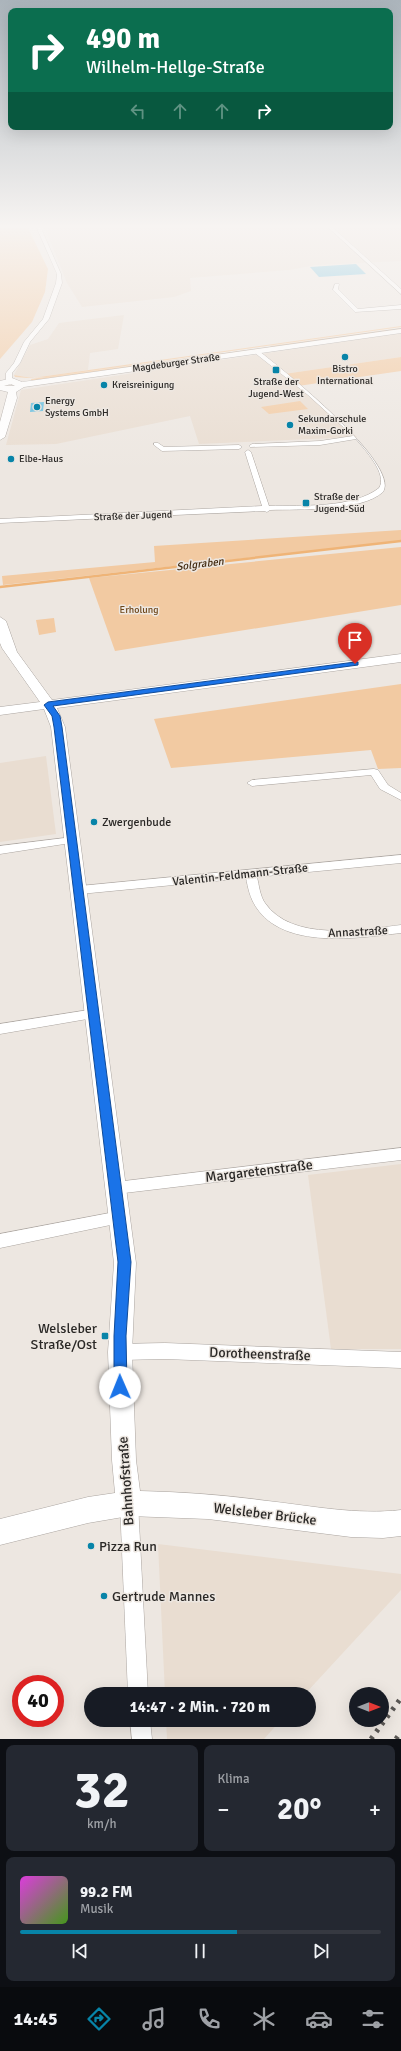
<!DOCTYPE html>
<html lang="de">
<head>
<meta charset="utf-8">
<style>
	body { margin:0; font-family:Signika,sans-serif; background:#242831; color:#f1f3f6; height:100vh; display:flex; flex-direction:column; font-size:15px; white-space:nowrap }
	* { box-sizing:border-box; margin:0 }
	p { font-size:13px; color:#9ea1a6 }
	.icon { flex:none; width:22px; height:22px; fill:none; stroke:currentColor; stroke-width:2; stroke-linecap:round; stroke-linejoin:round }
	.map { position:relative; height:1739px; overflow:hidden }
	.drawer { display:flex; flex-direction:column; gap:6px; padding:6px; background:#0d0f14; flex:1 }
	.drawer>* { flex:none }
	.top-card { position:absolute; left:8px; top:8px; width:385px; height:122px; border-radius:8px; box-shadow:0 4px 16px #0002; background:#0b6e4f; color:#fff; overflow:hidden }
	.needle { width:26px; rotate:90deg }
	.buttons { position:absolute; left:349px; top:1687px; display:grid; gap:8px }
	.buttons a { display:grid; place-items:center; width:40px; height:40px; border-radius:50%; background:#171b24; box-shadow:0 4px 16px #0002; font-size:20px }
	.speed { position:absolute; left:12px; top:1675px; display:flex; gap:8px; font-size:20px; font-weight:700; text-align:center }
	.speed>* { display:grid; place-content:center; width:52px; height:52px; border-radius:50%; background:#171b24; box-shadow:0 4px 16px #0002; line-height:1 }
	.speed .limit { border:6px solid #d22; background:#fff; color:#111 }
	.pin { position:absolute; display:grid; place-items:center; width:34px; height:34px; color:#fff; margin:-41px -17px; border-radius:50% 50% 50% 0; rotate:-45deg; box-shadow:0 0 4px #0007 }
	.pin .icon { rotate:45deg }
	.me { position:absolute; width:44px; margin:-22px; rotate:359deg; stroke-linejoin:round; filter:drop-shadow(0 0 3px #0008) }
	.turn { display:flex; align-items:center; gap:14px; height:84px; padding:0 12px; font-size:18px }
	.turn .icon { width:52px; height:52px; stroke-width:2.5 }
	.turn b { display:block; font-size:28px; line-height:34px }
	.lanes { display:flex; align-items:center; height:38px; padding:0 12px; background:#0003; justify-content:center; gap:20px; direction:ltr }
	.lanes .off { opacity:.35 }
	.big { font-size:30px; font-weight:800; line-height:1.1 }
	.drawer .tile { flex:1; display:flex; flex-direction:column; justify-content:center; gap:6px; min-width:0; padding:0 14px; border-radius:8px; background:#242831 }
	.drawer .dial { align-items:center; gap:0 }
	.dial b { font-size:52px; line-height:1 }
	.song { display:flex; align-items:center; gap:12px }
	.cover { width:48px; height:48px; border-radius:6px; background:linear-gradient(135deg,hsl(300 70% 55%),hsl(100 70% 35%)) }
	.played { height:4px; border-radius:2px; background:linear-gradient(90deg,#0784a8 60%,#363941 60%) }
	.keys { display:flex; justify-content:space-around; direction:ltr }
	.heat { display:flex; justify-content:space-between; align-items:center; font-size:22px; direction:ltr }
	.drawer .tiles { flex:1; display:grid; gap:6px; grid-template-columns:1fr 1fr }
	.tile:last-child { grid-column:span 2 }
	.trip { position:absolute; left:84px; top:1687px; width:232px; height:40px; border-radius:20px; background:#171b24; box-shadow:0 4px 16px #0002; font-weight:800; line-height:40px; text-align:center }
	.tab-bar { display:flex; height:64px; justify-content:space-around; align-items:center; background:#090b0e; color:#9ea1a6 }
	.tab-bar .icon { width:28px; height:28px }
	.tab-bar .current { color:#0784a8 }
	.tab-bar b { font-size:18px; color:#f1f3f6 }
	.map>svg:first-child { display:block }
	.built { fill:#e9ddd1 }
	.green { fill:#f2caa2 }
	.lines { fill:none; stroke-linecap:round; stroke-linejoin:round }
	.stream { stroke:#efb477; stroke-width:2.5 }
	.building { fill:#5ab9dd }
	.street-casing { stroke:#aba5a0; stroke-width:1 }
	.secondary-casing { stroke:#aba5a0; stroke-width:1 }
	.street { fill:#fff; fill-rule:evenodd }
	.secondary { fill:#fff; fill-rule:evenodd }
	.rail { stroke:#5a5754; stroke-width:5; stroke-dasharray:3 6; stroke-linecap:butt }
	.route { fill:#1a73e8; stroke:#114b97 }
	.poi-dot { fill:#0784a8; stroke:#ede7e1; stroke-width:1.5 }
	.labels { text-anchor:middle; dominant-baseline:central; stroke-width:3; stroke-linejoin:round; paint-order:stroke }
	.far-street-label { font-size:10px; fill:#2a2826; stroke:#ede7e1 }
	.far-poi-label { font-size:10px; fill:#2a2826; stroke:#ede7e1; text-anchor:start }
	.far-park-label { font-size:10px; fill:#6f471a; stroke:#ede7e1 }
	.far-water-label { font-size:11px; font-style:italic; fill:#41290f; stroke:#ede7e1 }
	.poi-label { font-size:12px; fill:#2a2826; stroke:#ede7e1; text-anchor:start }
	.street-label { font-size:12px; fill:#2a2826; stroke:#ede7e1 }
	.near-street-label { font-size:14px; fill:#2a2826; stroke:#ede7e1 }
	.near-poi-label { font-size:14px; fill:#2a2826; stroke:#ede7e1; text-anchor:start }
</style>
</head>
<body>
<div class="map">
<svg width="401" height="1739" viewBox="0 0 401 1739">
	<rect width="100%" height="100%" fill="#ede7e1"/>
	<g class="built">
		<path d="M45 228H401V261L316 265 289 270 190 278 191 291 174 297 82 307 67 283Z"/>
		<path d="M124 315 118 349 90 353 88 370 32 378 14 375 30 345 48 339 59 323Z"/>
		<path d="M401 333V357L284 374 357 437 199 444 190 416 56 444 6 445 21 390Z"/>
		<path d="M46 756 56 834 0 842V763Z"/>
		<path d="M401 1164V1349H331L308 1175Z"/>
		<path d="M158 1544 401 1574V1590L305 1694H165Z"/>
		<path d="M166 1720H281L264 1739H167Z"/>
	</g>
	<g class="green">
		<path d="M0 228H28L48 269 45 292 32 322 0 359Z"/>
		<path d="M401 326V327L48 377 28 378 15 377 14 375 32 378Z"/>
		<path d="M401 328V330L272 348 270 346Z"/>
		<path d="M269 347 271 348 32 382 31 379Z"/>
		<path d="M401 357V371L298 386 284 374Z"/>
		<path d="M300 401 308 409 269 414 261 407Z"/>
		<path d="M401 530V541L3 585 2 576 155 562 154 546Z"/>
		<path d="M401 547V605L115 651 89 578Z"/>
		<path d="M54 618 56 632 39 635 36 620Z"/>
		<path d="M401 684V768L378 769 371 750 171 768 154 719Z"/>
	</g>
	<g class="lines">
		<path class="stream" d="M0 587 401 541"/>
	</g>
	<g class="building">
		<path d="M356 264 366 274 319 277 310 267Z"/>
		<path d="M44 402 43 411 30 412 31 403Z"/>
	</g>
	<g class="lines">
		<g class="street-casing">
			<g id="street">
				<path d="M37 228H41L61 274 62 283 49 319 30 342 20 363 12 373V381L9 383 6 381V373L14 363 24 342 43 319 56 283 57 274Z"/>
				<path d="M329 228H333L401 289V294Z"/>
				<path d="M335 284H339L338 289 358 309 401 305V309L355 312 333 290Z"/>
				<path d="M255 351H259C281 368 401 464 383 492 361 512 299 509 270 510L267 512 264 511 0 523V519L262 506 245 452 248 450 251 452 269 506C302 505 352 509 379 488 388 474 365 450 356 439L320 445 250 447 249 446 252 444 320 441 353 436 308 395 255 353Z"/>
				<path d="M154 443H158L164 447 239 445 242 447 239 449 162 451 154 445Z"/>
				<path d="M374 769 378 770 388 785 401 793V800L380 789 371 775 252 786 247 783 252 780Z"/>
				<path d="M73 837 78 840 77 842 0 854V846Z"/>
				<path d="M401 855V863L257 877C259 885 260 896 265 903 292 942 361 930 401 925V933C358 938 284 950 256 907 250 898 248 888 246 878L80 894 74 890 80 886Z"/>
				<path d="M95 1009 99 1011 101 1014 99 1017 0 1034V1024Z"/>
				<path d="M401 1148V1160L116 1194 111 1192 109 1188 111 1184 116 1182Z"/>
				<path d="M120 1211 125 1212 127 1217 125 1222 120 1223 0 1248V1234Z"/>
				<path d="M165 1343 401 1352V1368L165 1359 120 1360 114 1357 112 1352 114 1347 120 1344Z"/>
				<path d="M129 1494 135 1497 138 1503 148 1694H128L120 1503 123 1497Z"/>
				<path d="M130 1720H150L152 1739H132Z"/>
			</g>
		</g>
		<g class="secondary-casing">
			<g id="secondary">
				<path d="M401 329V333L24 387 16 392 17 398 5 437 0 440V422L8 392 0 390V381L12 378 22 382ZM11 384 15 386H4Z"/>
				<path d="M0 617 6 621 17 652 52 700 401 654V662L57 708 65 727 136 1263 132 1352 136 1460 140 1491C183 1492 225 1495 268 1501 312 1506 357 1515 401 1510V1536L383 1538 351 1537 208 1519 129 1516 88 1523 0 1545V1519L88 1497 115 1493 112 1460 108 1352 114 1263 51 727 44 709 0 715V707L40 702 2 648 0 643Z"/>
			</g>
		</g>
		<use href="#street" class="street"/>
		<use href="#secondary" class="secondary"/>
		<g class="rail">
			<path d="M371 1739 401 1698"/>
			<path d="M396 1739 401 1732"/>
		</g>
	</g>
	<linearGradient id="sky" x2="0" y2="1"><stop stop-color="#abb4bb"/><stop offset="0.48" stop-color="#f7f4f2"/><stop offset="1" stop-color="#f7f4f2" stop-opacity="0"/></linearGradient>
	<rect width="401" height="471" fill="url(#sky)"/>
	<path class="route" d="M355 662H358V665L53 706 60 716 62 727 131 1262 126 1336 127 1387 125 1392 120 1394 116 1392 114 1387V1336L118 1262 54 727 52 716 44 705 48 702Z"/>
	<g class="poi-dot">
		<circle cx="345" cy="357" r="4"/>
		<rect x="272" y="366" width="8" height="8" rx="2"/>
		<circle cx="104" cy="385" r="4"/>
		<circle cx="37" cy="407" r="4"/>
		<circle cx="290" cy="425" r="4"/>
		<circle cx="11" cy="459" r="4"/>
		<rect x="302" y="499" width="8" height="8" rx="2"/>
		<circle cx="94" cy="822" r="4"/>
		<rect x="101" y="1332" width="8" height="8" rx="2"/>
		<circle cx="91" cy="1546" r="4"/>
		<circle cx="104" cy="1596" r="4"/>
	</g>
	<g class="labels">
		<g class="far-street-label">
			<text transform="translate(176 363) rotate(-8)">Magdeburger Straße</text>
			<text transform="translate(133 516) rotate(-2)">Straße der Jugend</text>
		</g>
		<g class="far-poi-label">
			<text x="345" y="369" text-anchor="middle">Bistro<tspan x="345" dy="12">International</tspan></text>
			<text x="276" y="382" text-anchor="middle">Straße der<tspan x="276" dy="12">Jugend-West</tspan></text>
			<text x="112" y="385">Kreisreinigung</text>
			<text x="45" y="401">Energy<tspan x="45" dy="12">Systems GmbH</tspan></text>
			<text x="298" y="419">Sekundarschule<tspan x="298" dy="12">Maxim-Gorki</tspan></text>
			<text x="19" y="459">Elbe-Haus</text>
			<text x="314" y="497">Straße der<tspan x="314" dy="12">Jugend-Süd</tspan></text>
		</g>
		<g class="far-park-label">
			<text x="139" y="610">Erholung</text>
		</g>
		<g class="far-water-label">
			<text transform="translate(200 564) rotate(-7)">Solgraben</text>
		</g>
		<g class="poi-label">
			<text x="102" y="822">Zwergenbude</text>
		</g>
		<g class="street-label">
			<text transform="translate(240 875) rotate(-6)">Valentin-Feldmann-Straße</text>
			<text transform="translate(358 932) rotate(-3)">Annastraße</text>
		</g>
		<g class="near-street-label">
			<text transform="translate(259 1171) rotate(-7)">Margaretenstraße</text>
			<text transform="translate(260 1354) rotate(2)">Dorotheenstraße</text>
			<text transform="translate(126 1481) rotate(-94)">Bahnhofstraße</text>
			<text transform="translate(265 1514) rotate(7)">Welsleber Brücke</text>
		</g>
		<g class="near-poi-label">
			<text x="97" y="1328" text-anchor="end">Welsleber<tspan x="97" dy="16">Straße/Ost</tspan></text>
			<text x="99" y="1546">Pizza Run</text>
			<text x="112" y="1596">Gertrude Mannes</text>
		</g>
	</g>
</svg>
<div class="buttons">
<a><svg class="needle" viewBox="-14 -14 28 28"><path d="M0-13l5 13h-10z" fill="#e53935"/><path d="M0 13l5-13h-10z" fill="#9ea1a6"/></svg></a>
</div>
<div class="speed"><div class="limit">40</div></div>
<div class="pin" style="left:355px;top:664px;background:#d93025"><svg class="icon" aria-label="arrive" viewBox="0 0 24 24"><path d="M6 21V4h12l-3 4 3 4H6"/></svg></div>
<svg class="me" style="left:120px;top:1387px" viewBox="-20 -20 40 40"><circle r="19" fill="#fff"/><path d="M0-13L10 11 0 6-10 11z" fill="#1a73e8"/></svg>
<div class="trip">14:47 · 2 Min. · 720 m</div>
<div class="top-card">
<div class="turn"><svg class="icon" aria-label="right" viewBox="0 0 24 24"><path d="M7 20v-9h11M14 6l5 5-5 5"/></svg><div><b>490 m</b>Wilhelm-Hellge-Straße</div></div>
<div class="lanes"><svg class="icon off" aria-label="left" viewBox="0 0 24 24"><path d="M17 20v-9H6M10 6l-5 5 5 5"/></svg><svg class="icon off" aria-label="ahead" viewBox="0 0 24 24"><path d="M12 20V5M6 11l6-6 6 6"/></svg><svg class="icon off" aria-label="ahead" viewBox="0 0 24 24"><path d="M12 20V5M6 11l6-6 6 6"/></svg><svg class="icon" aria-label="right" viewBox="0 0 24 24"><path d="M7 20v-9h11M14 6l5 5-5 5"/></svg></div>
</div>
</div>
<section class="drawer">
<div class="tiles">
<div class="tile dial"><b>32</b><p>km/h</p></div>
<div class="tile"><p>Klima</p>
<div class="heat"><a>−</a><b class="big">20°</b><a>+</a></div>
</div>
<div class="tile">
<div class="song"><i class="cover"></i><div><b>99.2 FM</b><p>Musik</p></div></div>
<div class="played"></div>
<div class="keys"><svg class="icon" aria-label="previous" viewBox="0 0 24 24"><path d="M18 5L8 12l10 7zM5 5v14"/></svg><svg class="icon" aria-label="pause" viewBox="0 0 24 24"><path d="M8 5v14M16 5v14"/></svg><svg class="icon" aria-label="next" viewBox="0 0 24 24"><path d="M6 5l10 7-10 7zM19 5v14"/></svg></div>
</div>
</div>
</section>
<nav class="tab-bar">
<b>14:45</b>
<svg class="icon current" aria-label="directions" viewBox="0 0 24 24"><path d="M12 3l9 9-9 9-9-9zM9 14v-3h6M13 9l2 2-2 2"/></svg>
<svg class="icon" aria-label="music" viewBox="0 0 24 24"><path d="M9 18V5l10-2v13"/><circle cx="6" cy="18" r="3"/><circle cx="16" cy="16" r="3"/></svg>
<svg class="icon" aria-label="phone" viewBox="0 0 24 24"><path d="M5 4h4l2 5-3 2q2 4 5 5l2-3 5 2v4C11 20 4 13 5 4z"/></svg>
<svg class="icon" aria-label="climate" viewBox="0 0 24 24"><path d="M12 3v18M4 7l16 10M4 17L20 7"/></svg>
<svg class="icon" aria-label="car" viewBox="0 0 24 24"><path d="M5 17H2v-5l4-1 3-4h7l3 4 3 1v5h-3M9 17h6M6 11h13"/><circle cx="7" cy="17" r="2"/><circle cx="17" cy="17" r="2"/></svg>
<svg class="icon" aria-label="filters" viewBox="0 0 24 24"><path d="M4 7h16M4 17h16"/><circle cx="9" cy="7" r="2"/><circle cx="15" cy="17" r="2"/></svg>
</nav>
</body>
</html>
